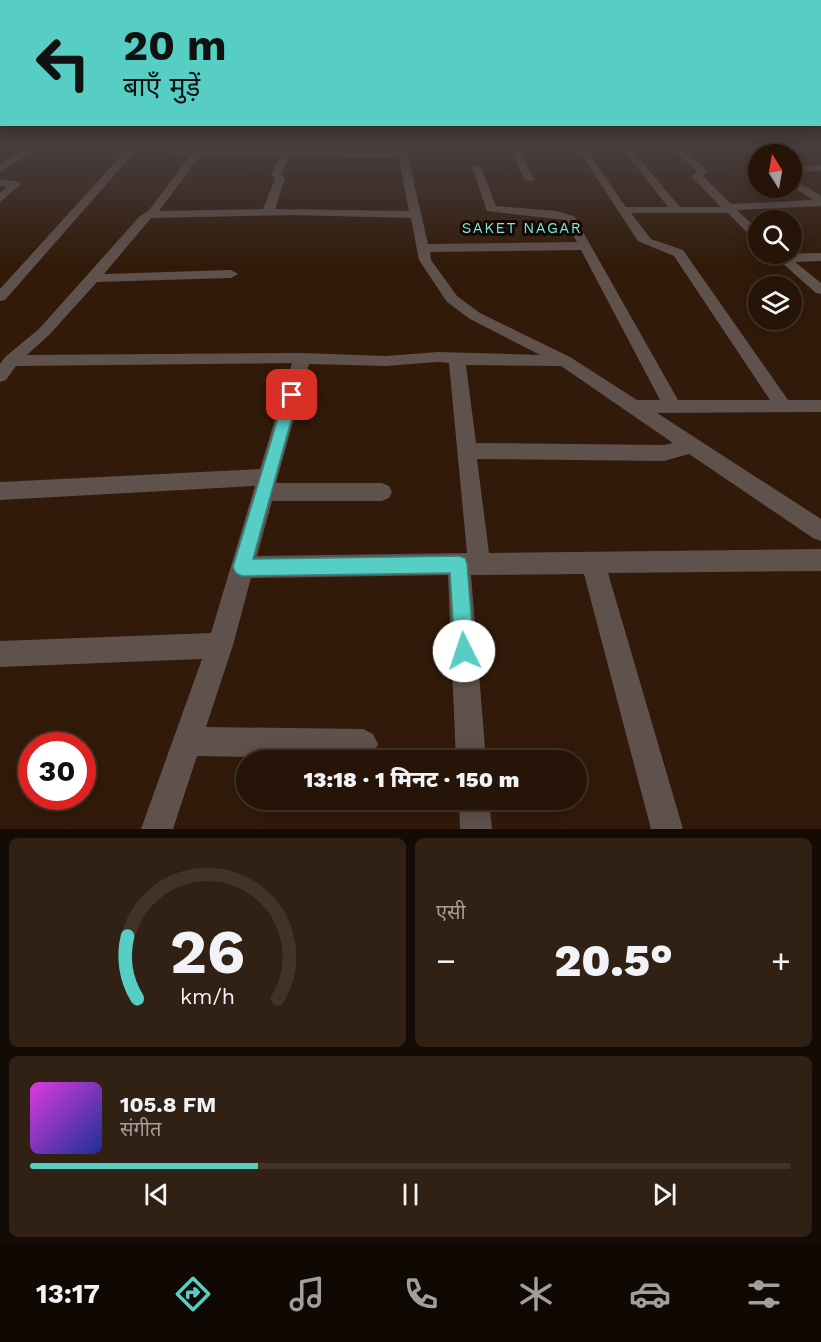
<!DOCTYPE html>
<html lang="hi">
<head>
<meta charset="utf-8">
<style>
	body { margin:0; font-family:"Work Sans","Noto Sans Devanagari",sans-serif; background:#312115; color:#f1f3f6; height:100vh; display:flex; flex-direction:column; font-size:22px; white-space:nowrap }
	* { box-sizing:border-box; margin:0 }
	p { font-size:20px; color:#a39e9b }
	.icon { flex:none; width:33px; height:33px; fill:none; stroke:currentColor; stroke-width:2; stroke-linecap:round; stroke-linejoin:round }
	.map { position:relative; height:829px; overflow:hidden }
	.panel { display:flex; flex-direction:column; gap:9px; padding:9px; background:#140b04; flex:1 }
	.panel>* { flex:none }
	.guide { position:absolute; left:0px; top:0px; width:822px; height:126px; box-shadow:0 3px 15px #0003,0 0 0 2px #423328; background:#56cec3; color:#111; overflow:hidden }
	.needle { width:39px; rotate:349deg }
	.tools { position:absolute; left:748px; top:144px; display:grid; gap:12px }
	.tools a { display:grid; place-items:center; width:54px; height:54px; border-radius:50%; background:#251407; box-shadow:0 3px 15px #0003,0 0 0 2px #423328; font-size:30px }
	.speed { position:absolute; left:18px; top:732px; display:flex; gap:12px; font-size:30px; font-weight:700; text-align:center }
	.speed>* { display:grid; place-content:center; width:78px; height:78px; border-radius:50%; background:#251407; box-shadow:0 3px 15px #0003,0 0 0 2px #423328; line-height:1 }
	.speed .limit { border:9px solid #d22; background:#fff; color:#111 }
	.pin { position:absolute; display:grid; place-items:center; width:51px; height:51px; color:#fff; margin:-26px; border-radius:12px; box-shadow:0 3px 9px #0006 }
	.me { position:absolute; width:66px; margin:-33px; rotate:356deg; stroke-linejoin:round; filter:drop-shadow(0 0 4px #0008) }
	.turn { display:flex; align-items:center; gap:21px; height:126px; padding:0 24px; font-size:27px }
	.turn .icon { width:78px; height:78px; stroke-width:2.5 }
	.turn b { display:block; font-size:42px; line-height:51px }
	.big { font-size:45px; font-weight:800; line-height:1.1 }
	.panel .card { flex:1; display:flex; flex-direction:column; justify-content:center; gap:9px; min-width:0; padding:0 21px; border-radius:9px; background:#312115 }
	.panel .dial { align-items:center; gap:0 }
	.dial svg { height:156px; overflow:visible; fill:none; stroke:#423328; stroke-width:7; stroke-linecap:round; text-anchor:middle }
	.dial text { fill:#f1f3f6; stroke:none }
	.song { display:flex; align-items:center; gap:18px }
	.cover { width:72px; height:72px; border-radius:9px; background:linear-gradient(135deg,hsl(300 70% 55%),hsl(230 70% 35%)) }
	.played { height:6px; border-radius:3px; background:linear-gradient(90deg,#56cec3 30%,#423328 30%) }
	.keys { display:flex; justify-content:space-around; direction:ltr }
	.heat { display:flex; justify-content:space-between; align-items:center; font-size:33px; direction:ltr }
	.panel .tiles { flex:1; display:grid; gap:9px; grid-template-columns:1fr 1fr }
	.card:last-child { grid-column:span 2 }
	.trip { position:absolute; left:236px; top:750px; width:351px; height:60px; border-radius:30px; background:#251407; box-shadow:0 3px 15px #0003,0 0 0 2px #423328; font-weight:800; line-height:60px; text-align:center }
	.menu { display:flex; height:96px; justify-content:space-around; align-items:center; background:#0f0803; color:#a39e9b }
	.menu .icon { width:42px; height:42px }
	.menu .selected { color:#56cec3 }
	.menu b { font-size:27px; color:#f1f3f6 }
	.map>svg:first-child { display:block }
	.lines { fill:none; stroke-linecap:round; stroke-linejoin:round }
	.minor { fill:#5f514b; fill-rule:evenodd }
	.route { fill:#56cec3; stroke:#38867f; stroke-width:1.5 }
	.labels { text-anchor:middle; dominant-baseline:central; stroke-width:6; stroke-linejoin:round; paint-order:stroke }
	.far-neighbourhood-label { font-size:15px; letter-spacing:1.5px; fill:#7ee8de; stroke:#120803 }
</style>
</head>
<body>
<div class="map">
<svg width="821" height="829" viewBox="0 0 821 829">
	<rect width="100%" height="100%" fill="#311a09"/>
	<g class="lines">
		<g class="minor">
			<path d="M27 148H38L0 172V165Z"/>
			<path d="M128 148H138L5 300 0 301V289Z"/>
			<path d="M171 148H180L182 150 398 152V148H406L428 244 577 242 565 220 487 211 472 167 480 165 496 206 556 211 574 216 678 400H770L674 256 638 241 577 148H585L626 207H668L622 148H630L680 207H721L693 178 692 176 697 171 671 148H680L704 168 707 172 703 176 731 204 813 200 792 186V178L821 196V206L737 210 759 231V242L755 241 728 213H631L651 239 683 250 788 400H821V412L657 413 821 519V541L813 538 689 454 664 461 477 459 489 553 821 549V571L608 573 683 829H651L584 574 471 575 486 760H456L448 575 251 578 233 645 206 727 363 729 373 734 378 744 373 754 363 759 197 756 173 829H141L202 659 0 667V641L211 633 255 486 0 500V482L260 469 292 363 16 366 6 380 0 382V364L5 357 39 329 139 217 149 210 190 156 174 154ZM200 156 280 157 271 174 275 179 263 209 159 211ZM289 157 399 158 409 211 275 209 285 179 281 174ZM292 215 411 218 419 260 447 302 470 319 540 355 438 352 386 356 302 353 27 355 49 335 97 282 231 278 238 274 231 270 104 274 151 218ZM581 250 660 400H637L570 357 480 313 457 296 431 260 430 252ZM438 362 449 363 467 553 257 556 272 501H382L389 498 392 492 389 486 382 483H276L309 364 386 366ZM466 365 561 366 673 443 664 445 476 443Z"/>
			<path d="M510 148H519L534 179 533 181 524 179Z"/>
			<path d="M745 148H821V151H750Z"/>
			<path d="M821 165V171L792 172V166Z"/>
			<path d="M0 180 16 181 21 184 0 202V193L7 187 0 186Z"/>
			<path d="M821 253V261L795 262 821 283V294L816 293 772 254Z"/>
			<path d="M459 800H489L492 829H460Z"/>
		</g>
	</g>
	<linearGradient id="sky" x2="0" y2="1"><stop stop-color="#1b0e05"/><stop offset="0.56" stop-color="#483e3e"/><stop offset="1" stop-color="#483e3e" stop-opacity="0"/></linearGradient>
	<rect width="821" height="264" fill="url(#sky)"/>
	<path class="route" d="M292 390 298 395 253 559 459 556 465 558 467 564 474 651 471 658 464 661 457 658 455 651 450 573 242 576 236 573 233 567 285 395Z"/>
	<g class="labels">
		<g class="far-neighbourhood-label">
			<text x="522" y="228">SAKET NAGAR</text>
		</g>
	</g>
</svg>
<div class="tools">
<a><svg class="needle" viewBox="-14 -14 28 28"><path d="M0-13l5 13h-10z" fill="#e53935"/><path d="M0 13l5-13h-10z" fill="#a39e9b"/></svg></a>
<a><svg class="icon" aria-label="search" viewBox="0 0 24 24"><circle cx="10" cy="10" r="6"/><path d="M15 15l6 6"/></svg></a>
<a><svg class="icon" aria-label="layers" viewBox="0 0 24 24"><path d="M12 4l9 5-9 5-9-5zM3 14l9 5 9-5"/></svg></a>
</div>
<div class="speed"><div class="limit">30</div></div>
<div class="pin" style="left:292px;top:395px;background:#d93025"><svg class="icon" aria-label="arrive" viewBox="0 0 24 24"><path d="M6 21V4h12l-3 4 3 4H6"/></svg></div>
<svg class="me" style="left:464px;top:651px" viewBox="-20 -20 40 40"><circle r="19" fill="#fff"/><path d="M0-13L10 11 0 6-10 11z" fill="#56cec3"/></svg>
<div class="trip">13:18 · 1 मिनट · 150 m</div>
<div class="guide">
<div class="turn"><svg class="icon" aria-label="left" viewBox="0 0 24 24"><path d="M17 20v-9H6M10 6l-5 5 5 5"/></svg><div><b>20 m</b>बाएँ मुड़ें</div></div>
</div>
</div>
<section class="panel">
<div class="tiles">
<div class="card dial"><svg viewBox="0 0 100 80">
<path d="M14 69A42 42 0 1 1 86 69"/>
<path d="M14 69A42 42 0 0 1 9 37" stroke="#56cec3"/>
<text x="50" y="56" font-size="32" font-weight="700">26</text>
<text x="50" y="72" font-size="11">km/h</text>
</svg></div>
<div class="card"><p>एसी</p>
<div class="heat"><a>−</a><b class="big">20.5°</b><a>+</a></div>
</div>
<div class="card">
<div class="song"><i class="cover"></i><div><b>105.8 FM</b><p>संगीत</p></div></div>
<div class="played"></div>
<div class="keys"><svg class="icon" aria-label="previous" viewBox="0 0 24 24"><path d="M18 5L8 12l10 7zM5 5v14"/></svg><svg class="icon" aria-label="pause" viewBox="0 0 24 24"><path d="M8 5v14M16 5v14"/></svg><svg class="icon" aria-label="next" viewBox="0 0 24 24"><path d="M6 5l10 7-10 7zM19 5v14"/></svg></div>
</div>
</div>
</section>
<nav class="menu">
<b>13:17</b>
<svg class="icon selected" aria-label="directions" viewBox="0 0 24 24"><path d="M12 3l9 9-9 9-9-9zM9 14v-3h6M13 9l2 2-2 2"/></svg>
<svg class="icon" aria-label="music" viewBox="0 0 24 24"><path d="M9 18V5l10-2v13"/><circle cx="6" cy="18" r="3"/><circle cx="16" cy="16" r="3"/></svg>
<svg class="icon" aria-label="phone" viewBox="0 0 24 24"><path d="M5 4h4l2 5-3 2q2 4 5 5l2-3 5 2v4C11 20 4 13 5 4z"/></svg>
<svg class="icon" aria-label="climate" viewBox="0 0 24 24"><path d="M12 3v18M4 7l16 10M4 17L20 7"/></svg>
<svg class="icon" aria-label="car" viewBox="0 0 24 24"><path d="M5 17H2v-5l4-1 3-4h7l3 4 3 1v5h-3M9 17h6M6 11h13"/><circle cx="7" cy="17" r="2"/><circle cx="17" cy="17" r="2"/></svg>
<svg class="icon" aria-label="filters" viewBox="0 0 24 24"><path d="M4 7h16M4 17h16"/><circle cx="9" cy="7" r="2"/><circle cx="15" cy="17" r="2"/></svg>
</nav>
</body>
</html>
